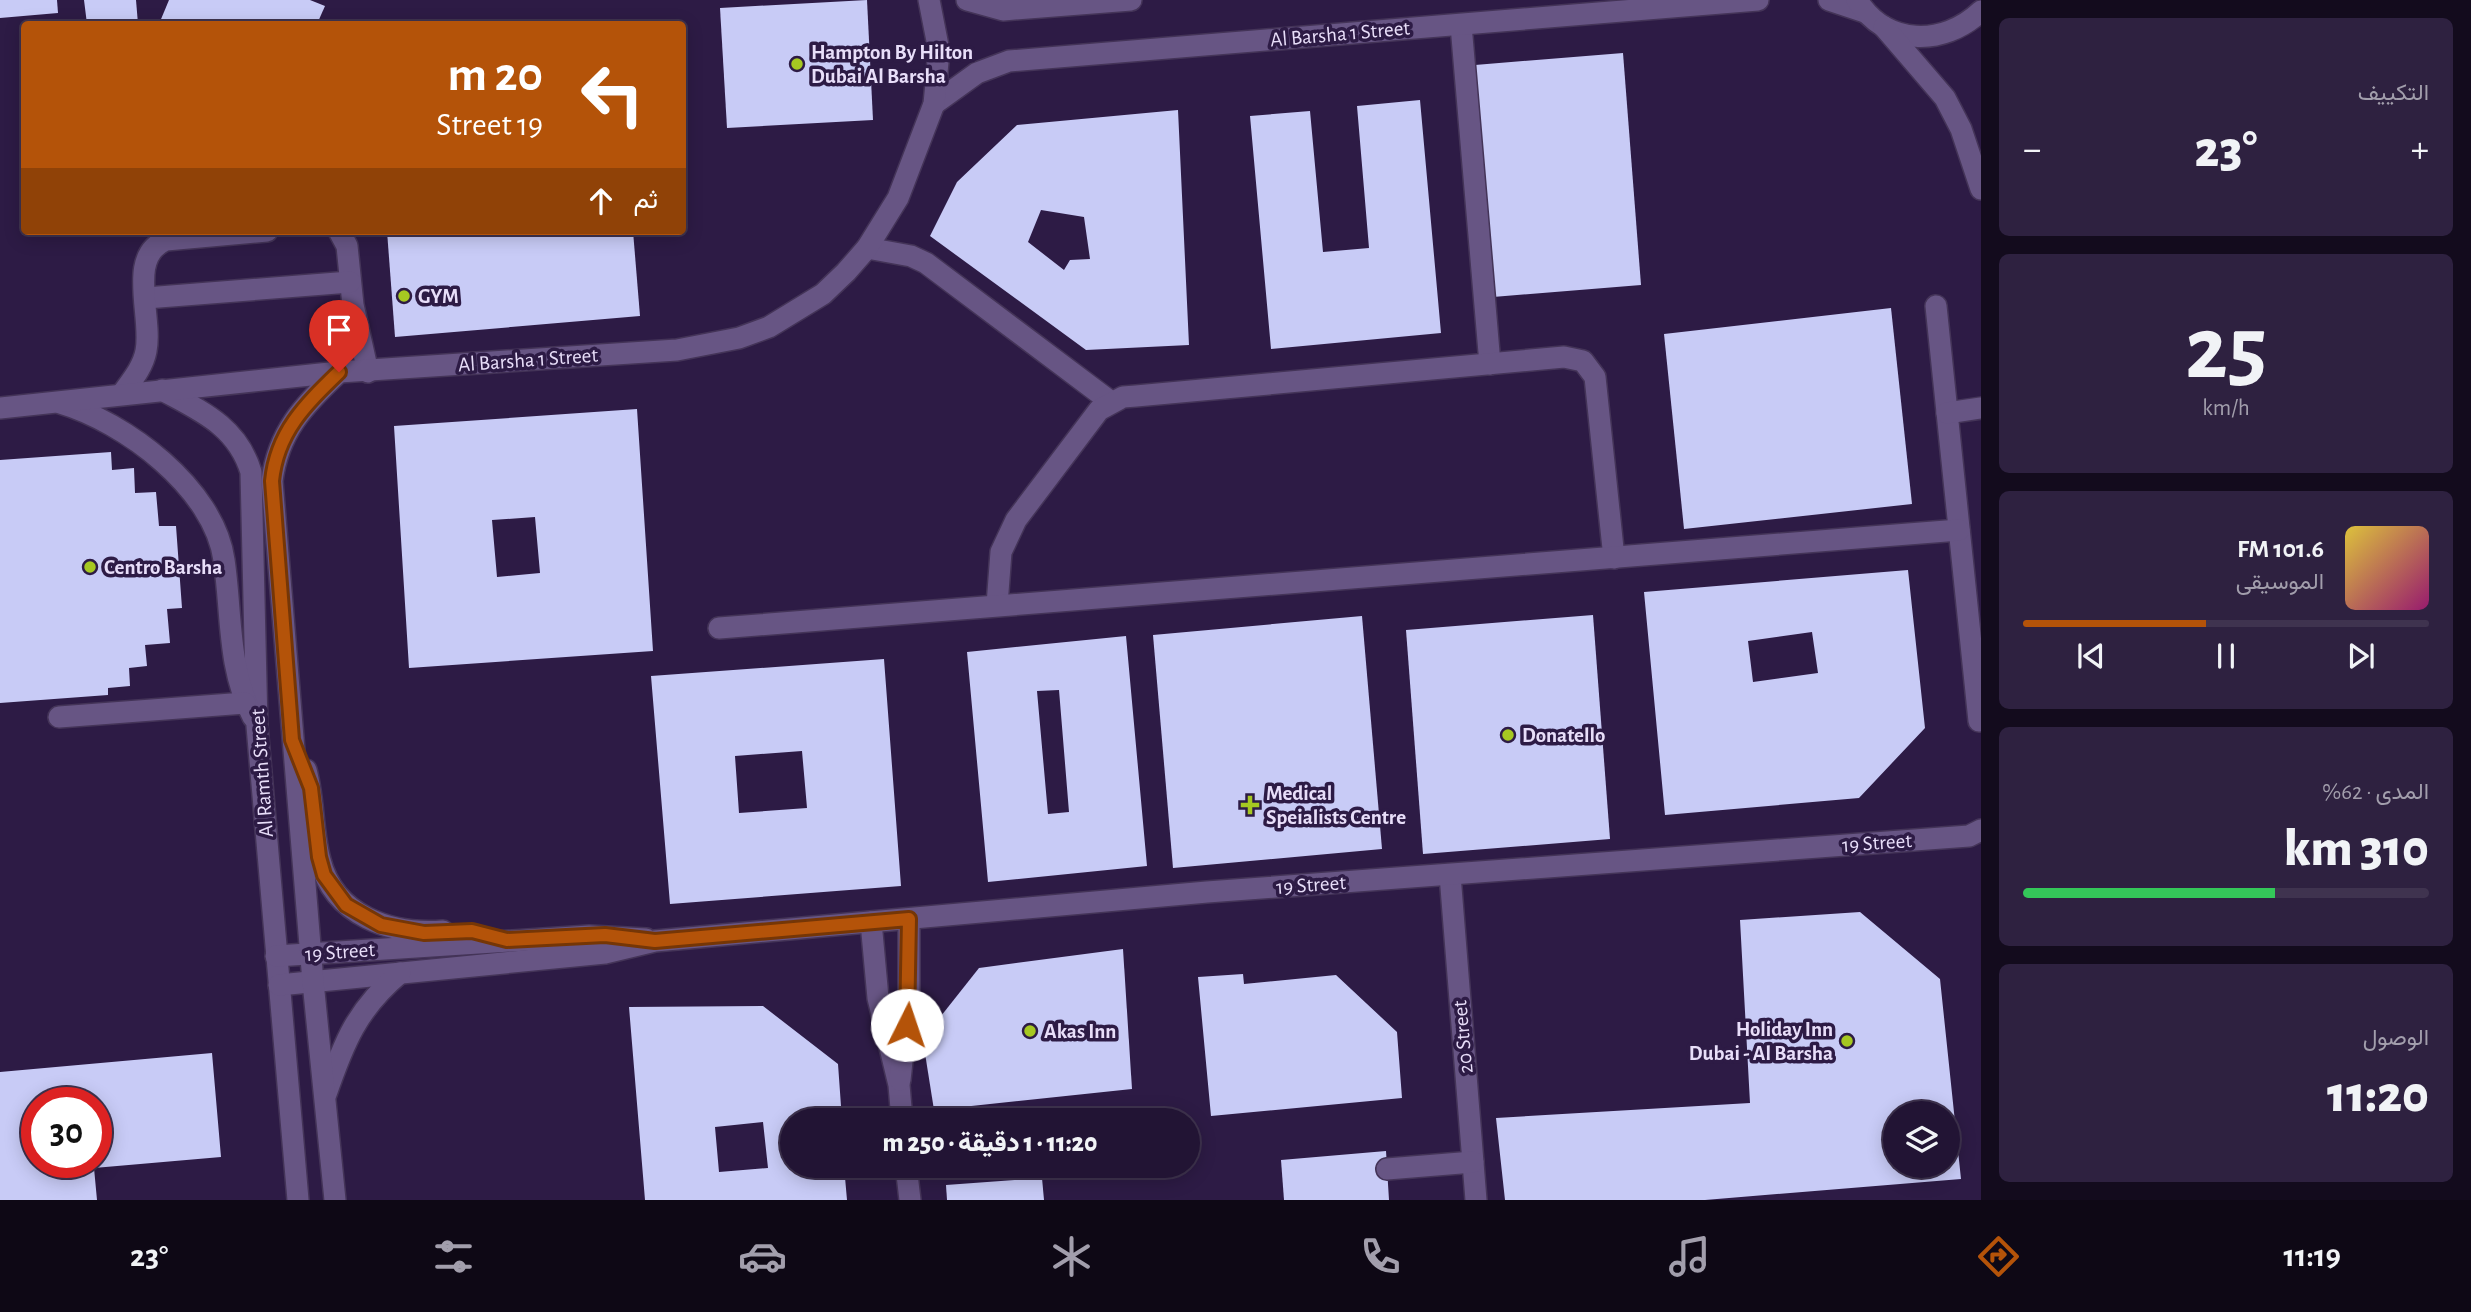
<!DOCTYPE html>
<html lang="ar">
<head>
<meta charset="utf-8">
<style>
	body { margin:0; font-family:"Alegreya Sans",Vazirmatn,sans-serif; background:#2e2140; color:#f1f3f6; direction:rtl; height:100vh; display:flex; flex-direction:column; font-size:26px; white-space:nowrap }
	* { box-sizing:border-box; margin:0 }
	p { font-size:23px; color:#a29eac }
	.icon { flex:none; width:38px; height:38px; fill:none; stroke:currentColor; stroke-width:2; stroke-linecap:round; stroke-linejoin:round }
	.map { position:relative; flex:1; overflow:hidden; direction:ltr }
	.details { display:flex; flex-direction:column; gap:18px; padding:18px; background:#130b1d; width:490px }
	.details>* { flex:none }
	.guide { position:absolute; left:21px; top:21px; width:665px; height:214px; border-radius:7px; box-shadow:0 4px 18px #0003,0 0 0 2px #3f334f; direction:rtl; background:#b45309; color:#fff; overflow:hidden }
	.buttons { position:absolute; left:1883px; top:1101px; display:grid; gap:14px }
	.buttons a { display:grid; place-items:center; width:77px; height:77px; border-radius:50%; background:#221434; box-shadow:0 4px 18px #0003,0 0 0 2px #3f334f; font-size:35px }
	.speed { position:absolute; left:21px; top:1087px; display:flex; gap:14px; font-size:35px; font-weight:700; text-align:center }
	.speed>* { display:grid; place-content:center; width:91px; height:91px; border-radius:50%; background:#221434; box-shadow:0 4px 18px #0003,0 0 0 2px #3f334f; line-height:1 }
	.speed .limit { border:10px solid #d22; background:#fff; color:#111 }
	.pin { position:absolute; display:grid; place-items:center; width:60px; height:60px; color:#fff; margin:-72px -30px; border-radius:50% 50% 50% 0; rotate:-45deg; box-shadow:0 0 7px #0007 }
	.pin .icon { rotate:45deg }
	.me { position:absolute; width:77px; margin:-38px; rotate:4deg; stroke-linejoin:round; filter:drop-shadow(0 0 5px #0008) }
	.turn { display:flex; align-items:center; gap:24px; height:147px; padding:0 28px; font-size:32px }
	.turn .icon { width:91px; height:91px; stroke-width:2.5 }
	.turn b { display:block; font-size:49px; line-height:60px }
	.then { display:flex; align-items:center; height:66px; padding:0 28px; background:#0003; gap:14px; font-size:26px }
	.big { font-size:52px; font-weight:800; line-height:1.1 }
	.details .card { flex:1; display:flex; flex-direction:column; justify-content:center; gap:10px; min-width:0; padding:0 24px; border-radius:10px; background:#2e2140 }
	.details .dial { align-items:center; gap:0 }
	.dial b { font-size:91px; line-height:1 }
	.song { display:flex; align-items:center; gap:21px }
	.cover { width:84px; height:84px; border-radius:10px; background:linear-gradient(135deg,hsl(50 70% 55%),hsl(320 70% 35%)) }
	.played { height:7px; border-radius:4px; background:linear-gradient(90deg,#b45309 45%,#3f334f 45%) }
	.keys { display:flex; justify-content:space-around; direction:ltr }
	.heat { display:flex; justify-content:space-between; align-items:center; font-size:38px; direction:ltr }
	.charge { height:10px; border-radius:5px; background:linear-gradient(90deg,#34c759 62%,#3f334f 0) }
	.trip { position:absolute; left:780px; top:1108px; width:420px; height:70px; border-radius:35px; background:#221434; box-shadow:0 4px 18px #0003,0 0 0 2px #3f334f; font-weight:800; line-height:70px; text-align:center; direction:rtl }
	.dock { display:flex; height:112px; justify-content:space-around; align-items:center; background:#0e0815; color:#a29eac }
	.dock .icon { width:49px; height:49px }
	.dock .selected { color:#b45309 }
	.dock b { font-size:32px; color:#f1f3f6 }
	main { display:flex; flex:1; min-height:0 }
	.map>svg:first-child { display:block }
	.building { fill:#c8cbf6; fill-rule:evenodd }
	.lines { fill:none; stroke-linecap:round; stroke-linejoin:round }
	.minor-casing { stroke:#443458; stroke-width:24 }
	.minor { stroke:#675584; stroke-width:21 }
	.route-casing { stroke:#753606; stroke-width:18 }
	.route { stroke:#b45309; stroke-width:12 }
	.poi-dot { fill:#a6c821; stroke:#2d1b45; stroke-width:2.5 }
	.labels { text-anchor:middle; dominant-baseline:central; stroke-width:7; stroke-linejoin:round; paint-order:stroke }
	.street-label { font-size:21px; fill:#e8def9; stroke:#2d1b45 }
	.poi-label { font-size:21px; font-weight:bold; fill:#e8def9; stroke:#2d1b45; text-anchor:start }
</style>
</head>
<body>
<main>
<section class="details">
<div class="card"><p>التكييف</p>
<div class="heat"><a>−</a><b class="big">23°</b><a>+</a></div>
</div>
<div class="card dial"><b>25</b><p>km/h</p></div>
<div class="card">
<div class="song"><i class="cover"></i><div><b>101.6 FM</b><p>الموسيقى</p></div></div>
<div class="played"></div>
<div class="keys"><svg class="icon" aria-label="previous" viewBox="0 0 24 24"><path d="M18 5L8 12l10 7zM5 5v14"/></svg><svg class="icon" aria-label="pause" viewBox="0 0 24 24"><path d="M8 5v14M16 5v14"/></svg><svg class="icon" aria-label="next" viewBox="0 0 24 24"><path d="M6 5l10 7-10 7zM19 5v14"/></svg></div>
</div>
<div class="card"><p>المدى · 62%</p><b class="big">310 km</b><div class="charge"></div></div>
<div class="card"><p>الوصول</p><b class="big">11:20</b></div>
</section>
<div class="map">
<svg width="1981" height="1200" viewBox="0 0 1981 1200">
	<rect width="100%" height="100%" fill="#2d1b45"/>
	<g class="building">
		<path d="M0 0H57L58 13 0 18Z"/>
		<path d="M84 0H136L138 24H87Z"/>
		<path d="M169 0H310L325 6 317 24H159Z"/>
		<path d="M867 0 873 120 727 128 720 8Z"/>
		<path d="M1623 53 1641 285 1493 297 1475 65Z"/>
		<path d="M1420 100 1441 333 1271 349 1250 116 1310 111 1323 252 1369 248 1357 106Z"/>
		<path d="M1178 110 1189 345 1086 350 930 236 957 182 1017 125ZM1041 210 1084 217 1090 259 1070 260 1064 270 1028 242Z"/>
		<path d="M387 231H633L640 316 395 337Z"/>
		<path d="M1891 308 1912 504 1684 529 1664 334Z"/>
		<path d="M637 409 653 651 409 668 394 426ZM535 517 540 573 497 577 492 520Z"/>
		<path d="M111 452 112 470 134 468 135 493 156 492 159 526H176L182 608 167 609 170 643 145 645 147 666 129 668 130 686 108 688V695L0 703V460Z"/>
		<path d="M1908 570 1925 728 1859 798 1665 815 1644 592ZM1812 632 1818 673 1753 682 1748 641Z"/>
		<path d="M1593 615 1610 839 1423 854 1406 630Z"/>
		<path d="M1362 616 1382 849 1173 868 1153 635Z"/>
		<path d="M1126 636 1147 866 988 882 967 652ZM1059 690 1069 812 1048 814 1037 691Z"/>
		<path d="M884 659 901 886 670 904 651 676ZM802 751 807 808 739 813 735 756Z"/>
		<path d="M1860 912 1940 979 1961 1179 1705 1200H1505L1496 1118 1750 1103 1740 920ZM1895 1113H1948V1166H1895Z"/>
		<path d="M1123 949 1132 1089 934 1110 924 1047 941 1016 979 968Z"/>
		<path d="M1243 974 1244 984 1336 975 1397 1032 1402 1098 1211 1116 1198 977Z"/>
		<path d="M763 1006 838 1064 842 1120H793V1166H844L847 1200H645L629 1007ZM763 1122 768 1168 719 1172 715 1127Z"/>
		<path d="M212 1053 221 1157 94 1168 97 1200H0V1072ZM37 1102H96V1162H37Z"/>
		<path d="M1386 1151 1389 1200H1284L1281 1160Z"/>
		<path d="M1042 1178 1044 1200H947L946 1185Z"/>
	</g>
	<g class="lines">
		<g class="minor-casing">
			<g id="minor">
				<path d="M967 0 1003 10 1131 0"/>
				<path d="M1829 0 1865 12"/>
				<path d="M1857 0C1886 46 1943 47 1981 11"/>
				<path d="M1461 25 1490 364"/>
				<path d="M1884 27 1945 98 1961 129 1981 189"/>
				<path d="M934 104 977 73 1009 61 1758 0"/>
				<path d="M339 231 347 246 353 305 368 372"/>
				<path d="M867 248 911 256 926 263 1111 402"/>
				<path d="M146 298 350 282"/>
				<path d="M1936 306 1979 721"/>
				<path d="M162 390C201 411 237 426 251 472L257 726 298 1200"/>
				<path d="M122 394C132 380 143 367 146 351 153 317 126 256 166 240L267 231"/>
				<path d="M60 403C125 422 214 488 224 560 232 613 227 667 253 717"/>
				<path d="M0 408 339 372 677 350 739 338 769 327 823 294 846 272 867 248 898 198 934 104 939 51 929 0"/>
				<path d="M1947 413 1981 408"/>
				<path d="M997 605 1001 552 1016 520 1099 410 1123 397 1136 396 1564 357 1583 361 1595 377 1614 558"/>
				<path d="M719 628 1959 530"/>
				<path d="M59 717 245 703"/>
				<path d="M306 770C314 799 312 831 320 860 334 916 391 935 443 931"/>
				<path d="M1450 875 1476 1200"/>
				<path d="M871 922 878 998 899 1085 902 1120"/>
				<path d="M276 956 589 936 646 939"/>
				<path d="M279 985 605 953 655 941 1207 892 1969 836 1981 830"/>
				<path d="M900 1080 909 995V919"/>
				<path d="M326 1094C344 1042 357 1009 400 973"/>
				<path d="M906 1166 910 1200"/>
				<path d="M1387 1169 1473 1162"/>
				<path d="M335 1200 313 982 272 481C278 432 304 405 339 372"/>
			</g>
		</g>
		<use href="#minor" class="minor"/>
	</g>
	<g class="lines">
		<g class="route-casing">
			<path id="route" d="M339 372C305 405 277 432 272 481L292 740 311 788 319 857 324 875 346 905 381 925 424 933 472 931 507 940 605 935 655 941 909 919 907 1025"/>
		</g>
		<use href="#route" class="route"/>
	</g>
	<g class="poi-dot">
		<circle cx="797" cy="64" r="7"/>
		<circle cx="404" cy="296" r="7"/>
		<circle cx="90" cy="567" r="7"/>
		<circle cx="1508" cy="735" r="7"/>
		<path d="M1246.5 794.5h7v7h7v7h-7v7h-7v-7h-7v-7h7z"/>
		<circle cx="1030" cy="1031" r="7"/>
		<circle cx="1847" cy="1041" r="7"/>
	</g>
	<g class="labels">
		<g class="street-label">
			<text transform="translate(1340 34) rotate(-5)">Al Barsha 1 Street</text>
			<text transform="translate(528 360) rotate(-4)">Al Barsha 1 Street</text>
			<text transform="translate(262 773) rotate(-94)">Al Ramth Street</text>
			<text transform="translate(1877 843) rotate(-4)">19 Street</text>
			<text transform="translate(1311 885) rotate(-4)">19 Street</text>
			<text transform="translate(340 952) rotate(-4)">19 Street</text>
			<text transform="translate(1463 1037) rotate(-95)">20 Street</text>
		</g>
		<g class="poi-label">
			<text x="811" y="52">Hampton By Hilton<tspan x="811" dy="24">Dubai Al Barsha</tspan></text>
			<text x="418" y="296">GYM</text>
			<text x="104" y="567">Centro Barsha</text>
			<text x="1522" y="735">Donatello</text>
			<text x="1266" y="793">Medical<tspan x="1266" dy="24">Speialists Centre</tspan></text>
			<text x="1833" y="1029" text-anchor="end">Holiday Inn<tspan x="1833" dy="24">Dubai - Al Barsha</tspan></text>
			<text x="1044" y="1031">Akas Inn</text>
		</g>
	</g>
</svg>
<div class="buttons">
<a><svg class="icon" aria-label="layers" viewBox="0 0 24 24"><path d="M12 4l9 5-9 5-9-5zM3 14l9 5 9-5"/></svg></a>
</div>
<div class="speed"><div class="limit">30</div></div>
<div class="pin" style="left:339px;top:372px;background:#d93025"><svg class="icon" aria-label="arrive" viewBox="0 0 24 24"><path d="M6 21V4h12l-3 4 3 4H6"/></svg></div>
<svg class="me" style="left:907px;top:1025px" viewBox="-20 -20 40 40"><circle r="19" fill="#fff"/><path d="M0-13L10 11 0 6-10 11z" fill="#b45309"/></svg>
<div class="trip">11:20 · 1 دقيقة · 250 m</div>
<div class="guide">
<div class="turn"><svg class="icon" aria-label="left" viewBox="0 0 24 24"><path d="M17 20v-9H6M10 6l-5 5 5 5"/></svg><div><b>20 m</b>19 Street</div></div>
<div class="then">ثم<svg class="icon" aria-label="ahead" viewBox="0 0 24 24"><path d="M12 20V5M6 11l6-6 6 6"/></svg></div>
</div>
</div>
</main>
<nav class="dock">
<b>11:19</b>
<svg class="icon selected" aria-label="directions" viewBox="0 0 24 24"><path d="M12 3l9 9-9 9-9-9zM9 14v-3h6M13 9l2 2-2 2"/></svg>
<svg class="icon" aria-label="music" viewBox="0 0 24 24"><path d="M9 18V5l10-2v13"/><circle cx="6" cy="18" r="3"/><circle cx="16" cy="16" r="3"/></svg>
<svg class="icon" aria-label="phone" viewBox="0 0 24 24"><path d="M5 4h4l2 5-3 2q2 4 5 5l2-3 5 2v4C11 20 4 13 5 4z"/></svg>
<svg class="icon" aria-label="climate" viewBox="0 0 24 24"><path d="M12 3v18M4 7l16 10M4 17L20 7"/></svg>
<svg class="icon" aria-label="car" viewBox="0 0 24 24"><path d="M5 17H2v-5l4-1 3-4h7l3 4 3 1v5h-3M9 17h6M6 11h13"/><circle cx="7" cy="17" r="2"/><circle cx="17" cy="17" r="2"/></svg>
<svg class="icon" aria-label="filters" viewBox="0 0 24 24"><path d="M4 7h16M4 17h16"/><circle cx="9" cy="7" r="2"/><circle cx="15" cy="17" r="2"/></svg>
<b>23°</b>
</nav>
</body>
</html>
